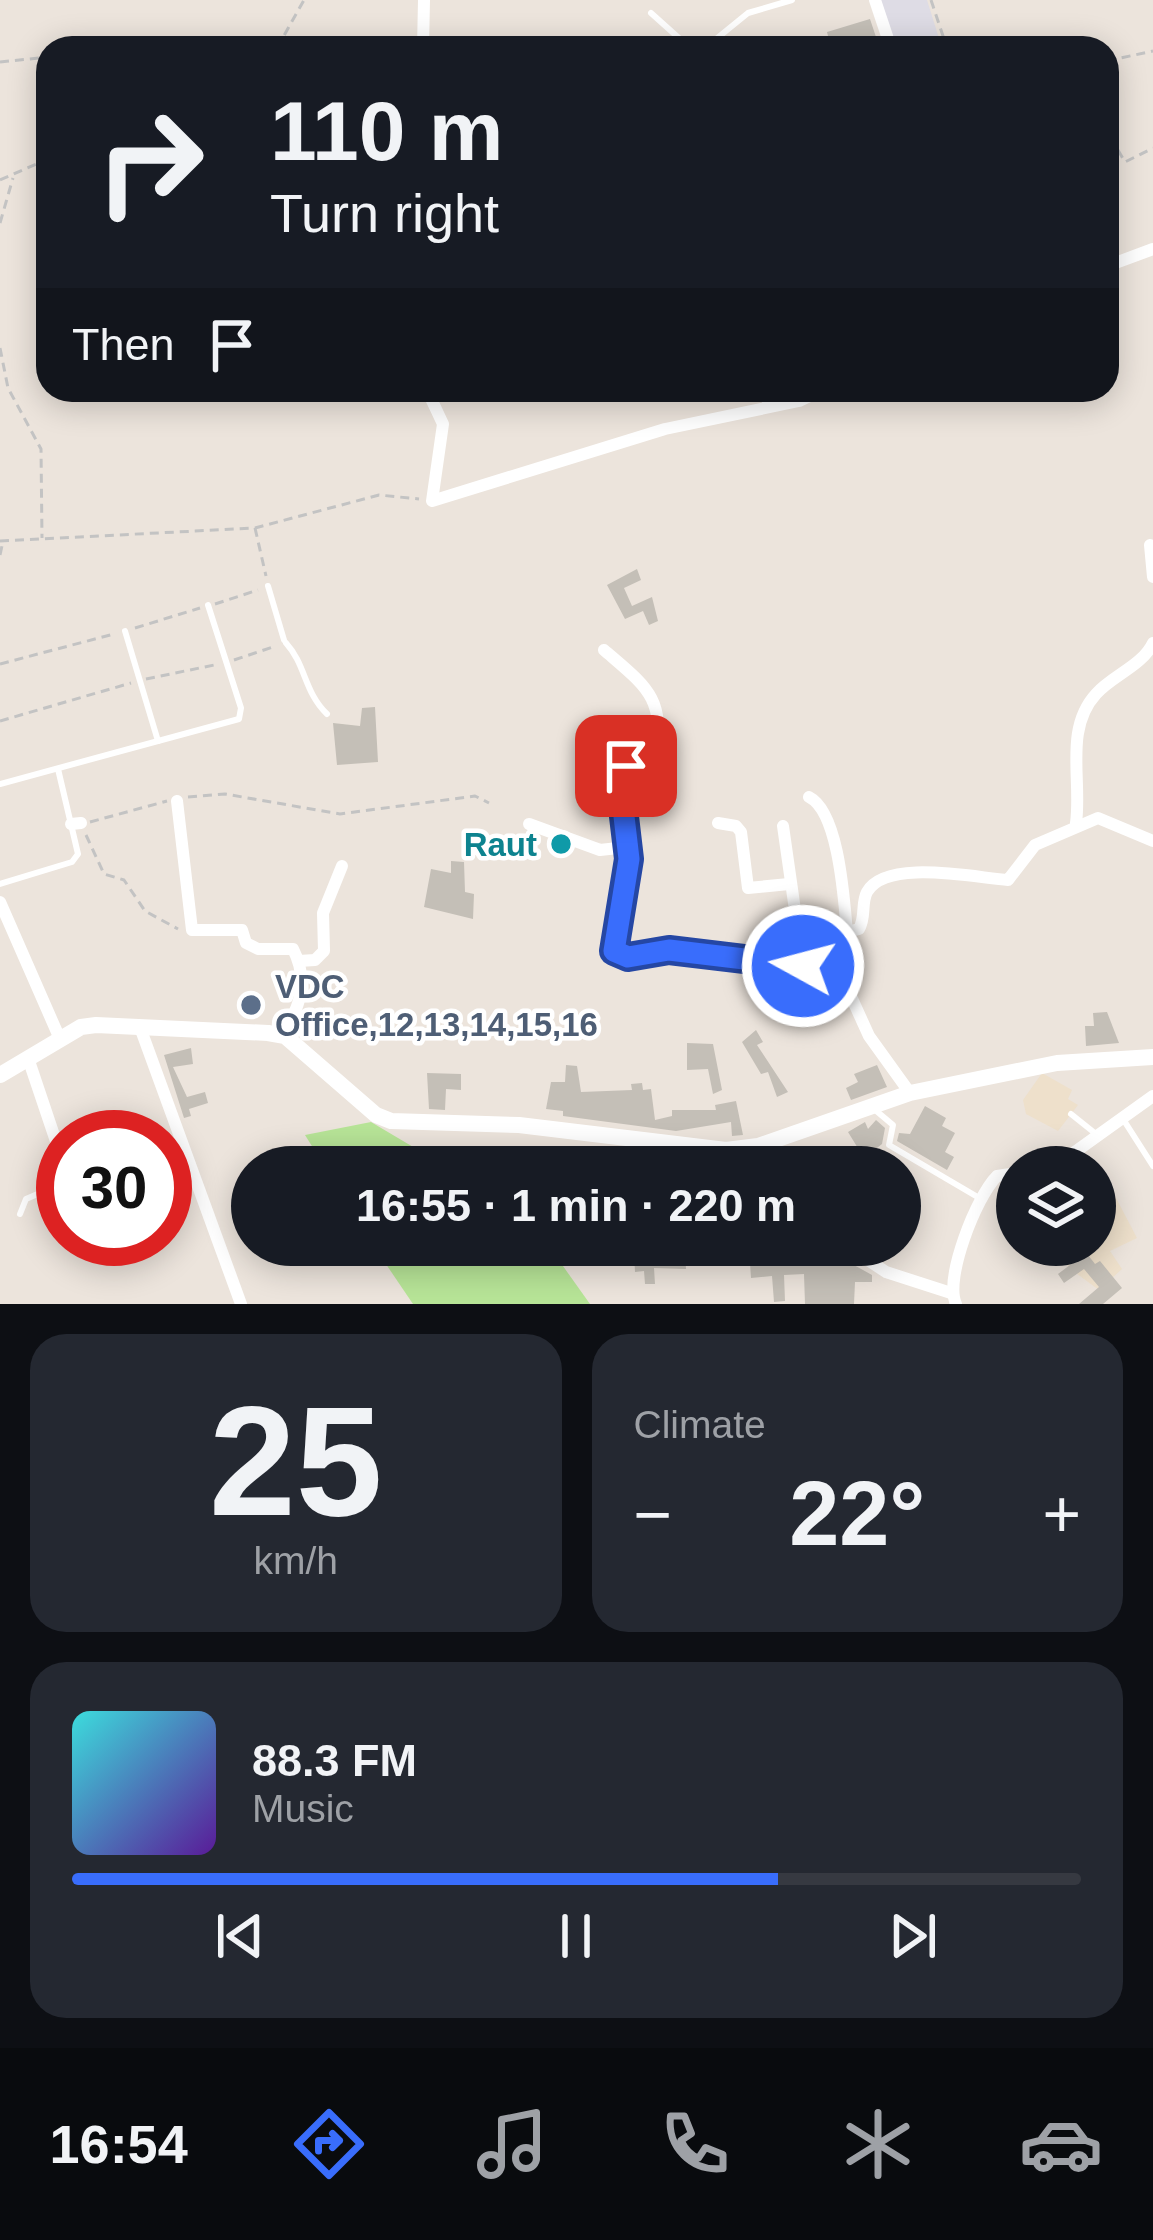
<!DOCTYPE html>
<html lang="en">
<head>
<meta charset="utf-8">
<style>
	body { margin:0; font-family:Arial,sans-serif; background:#242831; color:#f1f3f6; height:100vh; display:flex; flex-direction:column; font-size:45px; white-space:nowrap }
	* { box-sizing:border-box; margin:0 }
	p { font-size:39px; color:#9ea1a6 }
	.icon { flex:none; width:66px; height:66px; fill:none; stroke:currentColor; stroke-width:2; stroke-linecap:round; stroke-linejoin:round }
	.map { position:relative; height:1304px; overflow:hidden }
	.panel { display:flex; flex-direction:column; gap:30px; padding:30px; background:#0d0f14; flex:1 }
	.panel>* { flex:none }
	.hud { position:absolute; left:36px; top:36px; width:1083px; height:366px; border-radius:36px; box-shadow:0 6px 30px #0003; background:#171b24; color:#f1f3f6; overflow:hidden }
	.controls { position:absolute; left:996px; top:1146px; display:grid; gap:24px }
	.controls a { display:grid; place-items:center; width:120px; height:120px; border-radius:50%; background:#171b24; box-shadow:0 6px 30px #0003; font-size:60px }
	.speed { position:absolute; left:36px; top:1110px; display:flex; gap:24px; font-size:60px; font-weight:700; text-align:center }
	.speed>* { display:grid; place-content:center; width:156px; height:156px; border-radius:50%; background:#171b24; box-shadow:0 6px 30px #0003; line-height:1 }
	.speed .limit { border:18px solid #d22; background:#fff; color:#111 }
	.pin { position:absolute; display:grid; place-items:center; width:102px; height:102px; color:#fff; margin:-51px; border-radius:24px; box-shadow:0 6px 18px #0006 }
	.me { position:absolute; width:132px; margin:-66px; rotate:277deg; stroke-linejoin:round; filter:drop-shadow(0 0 9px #0008) }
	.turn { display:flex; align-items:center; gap:42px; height:252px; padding:0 36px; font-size:54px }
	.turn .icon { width:156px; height:156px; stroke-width:2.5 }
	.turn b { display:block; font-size:84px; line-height:102px }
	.then { display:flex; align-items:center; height:114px; padding:0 36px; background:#0003; gap:24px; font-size:45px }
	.big { font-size:90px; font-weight:700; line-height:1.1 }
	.panel .tile { flex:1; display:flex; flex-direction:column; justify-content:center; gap:18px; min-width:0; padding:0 42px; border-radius:36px; background:#242831 }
	.panel .dial { align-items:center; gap:0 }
	.dial b { font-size:156px; line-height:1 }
	.song { display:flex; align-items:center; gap:36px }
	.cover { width:144px; height:144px; border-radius:18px; background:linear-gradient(135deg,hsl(180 70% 55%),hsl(270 70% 35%)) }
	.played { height:12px; border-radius:6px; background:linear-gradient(90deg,#396dfc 70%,#363941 70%) }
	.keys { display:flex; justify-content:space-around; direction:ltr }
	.heat { display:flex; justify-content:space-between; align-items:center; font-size:66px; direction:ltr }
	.panel .tiles { flex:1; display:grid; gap:30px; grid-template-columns:1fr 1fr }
	.tile:last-child { grid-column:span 2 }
	.trip { position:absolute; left:231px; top:1146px; width:690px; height:120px; border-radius:60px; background:#171b24; box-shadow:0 6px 30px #0003; font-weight:700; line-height:120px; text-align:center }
	.tabs { display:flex; height:192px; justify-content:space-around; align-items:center; background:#090b0e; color:#9ea1a6 }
	.tabs .icon { width:84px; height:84px }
	.tabs .selected { color:#396dfc }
	.tabs b { font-size:54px; color:#f1f3f6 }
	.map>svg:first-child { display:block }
	.industrial { fill:#dedce5 }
	.education { fill:#eee0cb }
	.green { fill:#b7e497 }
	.building { fill:#c4bfb7 }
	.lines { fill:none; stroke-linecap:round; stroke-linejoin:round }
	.path { stroke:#c3c3c3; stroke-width:3; stroke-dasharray:9 6; stroke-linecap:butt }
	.lane { stroke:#fff; stroke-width:6 }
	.street { stroke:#fff; stroke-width:12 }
	.secondary { stroke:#fff; stroke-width:16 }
	.route-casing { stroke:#2547a4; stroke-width:30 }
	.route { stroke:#396dfc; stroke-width:21 }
	.culture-dot { fill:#0f9aa8; stroke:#fff; stroke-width:4.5 }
	.service-dot { fill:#5c6f8a; stroke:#fff; stroke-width:4.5 }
	.labels { text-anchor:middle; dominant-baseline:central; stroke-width:9; stroke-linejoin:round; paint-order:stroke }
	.culture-label { font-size:33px; font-weight:bold; fill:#0d838f; stroke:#fff; text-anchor:end }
	.service-label { font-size:33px; font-weight:bold; fill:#4e5e75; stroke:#fff; text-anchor:start }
</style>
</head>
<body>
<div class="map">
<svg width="1153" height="1304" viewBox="0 0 1153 1304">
	<rect width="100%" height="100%" fill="#ece4dc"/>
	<path class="industrial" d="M879 0H927L942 48H893Z"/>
	<g class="education">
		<path d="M1042 1073 1072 1090 1068 1099 1078 1105 1058 1131 1026 1114 1023 1100Z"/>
		<path d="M1115 1196 1137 1238 1110 1251 1122 1269 1099 1290 1069 1268 1054 1245H1095V1208Z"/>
	</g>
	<g class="green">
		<path d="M371 1122 447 1167H325L305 1135Z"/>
		<path d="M373 1245H548L590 1304H413Z"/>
	</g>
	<g class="building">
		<path d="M870 19 878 43 831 48 827 32Z"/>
		<path d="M637 569 641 580 624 588 632 606 652 597 658 621 649 625 643 611 625 619 607 585Z"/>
		<path d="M375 707 378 762 337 765 333 723 360 726 362 708Z"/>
		<path d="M451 861 464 862 465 892 474 894 473 919 424 907 431 869 451 873Z"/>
		<path d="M1107 1012 1119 1043 1086 1046 1085 1026H1094L1093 1013Z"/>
		<path d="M756 1030 763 1042 757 1045 788 1092 777 1097 768 1072 761 1074 742 1042Z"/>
		<path d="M687 1043 713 1044 722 1090 713 1094 708 1069 687 1070Z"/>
		<path d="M191 1048 193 1064 173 1067 187 1097 205 1092 208 1103 189 1109 191 1116 184 1118 164 1055Z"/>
		<path d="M566 1065 577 1066 581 1092 632 1090 631 1084 642 1083 643 1090 651 1089 655 1120 672 1116V1110H716L715 1105 736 1101 743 1135 732 1136 731 1122 676 1131 563 1116V1111L546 1109 551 1082H565Z"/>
		<path d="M877 1065 887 1087 851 1100 846 1088 858 1082 854 1074Z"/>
		<path d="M427 1073 461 1074V1090L446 1089 445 1110 429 1109Z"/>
		<path d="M925 1106 946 1118 942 1126 955 1133 945 1152 954 1157 947 1170 897 1141 899 1133 910 1134Z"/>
		<path d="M876 1120 885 1128 882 1144 864 1158 848 1132 865 1122 868 1129Z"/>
		<path d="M604 1151 663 1156 662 1167 604 1164Z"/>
		<path d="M1075 1245 1083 1259 1088 1255 1095 1264 1100 1261 1122 1288 1103 1304H1079L1099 1287 1084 1269 1064 1283 1058 1274 1070 1265 1063 1252Z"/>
		<path d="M765 1247 766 1259 784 1257V1264L804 1263 803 1250 834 1247V1254L872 1275V1282H855L854 1304H805L804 1274 784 1275 785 1301 774 1302 772 1276 751 1278 749 1248Z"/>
		<path d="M634 1252H685L686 1269 654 1268 655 1284H645L644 1271 635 1272Z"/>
	</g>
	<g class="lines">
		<g class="path">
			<path d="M931 0 947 48"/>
			<path d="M277 48 304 0"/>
			<path d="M580 48 584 39"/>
			<path d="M1107 61 1153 51"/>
			<path d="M0 62 48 57"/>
			<path d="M1107 107 1112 140 1125 162 1153 148"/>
			<path d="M0 180 48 159"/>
			<path d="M0 223 13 178"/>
			<path d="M0 348 8 388 41 449 42 538"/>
			<path d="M255 528 266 576"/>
			<path d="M0 541 255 528 379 495 419 499"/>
			<path d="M0 555 3 541"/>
			<path d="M215 604 258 590"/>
			<path d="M135 628 200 608"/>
			<path d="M234 660 276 646"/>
			<path d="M0 664 114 634"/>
			<path d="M146 679 219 664"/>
			<path d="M0 721 131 683"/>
			<path d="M188 797 225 794 340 814 475 796 489 803"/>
			<path d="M90 822 167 801"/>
			<path d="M86 835 104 874 124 880 145 911 178 929"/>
		</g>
		<g class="lane">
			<path d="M651 13 690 48"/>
			<path d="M705 48 748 13 792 0"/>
			<path d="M761 390 767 408"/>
			<path d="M268 586 284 640"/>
			<path d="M125 631 158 741"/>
			<path d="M286 643C306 665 304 692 327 714"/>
			<path d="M0 784 239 719 241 708 208 605"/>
			<path d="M0 884 72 862 78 854 58 769"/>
			<path d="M874 1109 893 1125 889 1145 981 1199"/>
			<path d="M1071 1114 1096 1134"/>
			<path d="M1123 1119 1153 1166"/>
			<path d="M676 1146 679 1167"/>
			<path d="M20 1214 26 1199 63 1183"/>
			<path d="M93 1239 98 1257"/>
			<path d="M690 1247 691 1245"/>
		</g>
		<g class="street">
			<path d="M875 0 891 48"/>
			<path d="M423 48 424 0"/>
			<path d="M1107 266 1153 249"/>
			<path d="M427 390 443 424 432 501 665 429 799 401 822 390"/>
			<path d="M1150 545 1153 577"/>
			<path d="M604 650C647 687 666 698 655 758L626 766 619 774 629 859 614 951C628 964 648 948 666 949 722 952 778 973 834 959"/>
			<path d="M809 797C839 812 844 900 847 932"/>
			<path d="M177 801 192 930H242L246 943 258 949H293C309 980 301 1011 279 1035"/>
			<path d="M718 823 736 826 741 832 748 888 789 884"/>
			<path d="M1076 823C1082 780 1064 729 1096 694 1113 675 1142 666 1153 643"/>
			<path d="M71 824 81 823"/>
			<path d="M529 824 600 850 627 847"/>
			<path d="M783 826 803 966"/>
			<path d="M0 902 60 1039"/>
			<path d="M299 961 315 960 324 951 323 913 342 866"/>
			<path d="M141 1030 241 1304"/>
			<path d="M29 1061 63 1162"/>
			<path d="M910 1093 869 1036 834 959 847 932 859 929C866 917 861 903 867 892 886 858 976 878 1008 880L1035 845 1098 818 1153 841"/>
			<path d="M758 1146 771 1167"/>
			<path d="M1054 1167 1153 1096"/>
			<path d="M845 1245 886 1272 951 1293"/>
			<path d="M956 1304C944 1279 976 1197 997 1176L1017 1173"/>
		</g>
		<path class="secondary" d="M0 1075 81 1027 96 1025 268 1033 285 1036 376 1115 391 1121 519 1125 726 1150 758 1146 910 1093 1057 1063 1153 1057"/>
	</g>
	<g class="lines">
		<g class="route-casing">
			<path id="route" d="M626 766 619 774 629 859 614 951 628 957 669 950 803 966"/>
		</g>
		<use href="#route" class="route"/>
	</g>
	<circle class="culture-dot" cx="561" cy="844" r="12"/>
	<circle class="service-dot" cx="251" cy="1005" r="12"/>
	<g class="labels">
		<g class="culture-label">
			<text x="537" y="844">Raut</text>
		</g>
		<g class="service-label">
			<text x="275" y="986">VDC<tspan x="275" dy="38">Office,12,13,14,15,16</tspan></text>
		</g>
	</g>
</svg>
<div class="controls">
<a><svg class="icon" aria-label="layers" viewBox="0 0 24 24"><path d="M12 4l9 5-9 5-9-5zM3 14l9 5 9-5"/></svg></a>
</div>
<div class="speed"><div class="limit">30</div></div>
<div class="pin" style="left:626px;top:766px;background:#d93025"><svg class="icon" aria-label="arrive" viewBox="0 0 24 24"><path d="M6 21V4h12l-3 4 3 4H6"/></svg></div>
<svg class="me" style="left:803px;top:966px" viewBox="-20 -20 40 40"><circle r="17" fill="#396dfc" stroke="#fff" stroke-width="3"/><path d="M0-11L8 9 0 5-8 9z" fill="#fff"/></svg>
<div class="trip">16:55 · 1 min · 220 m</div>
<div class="hud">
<div class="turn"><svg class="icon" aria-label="right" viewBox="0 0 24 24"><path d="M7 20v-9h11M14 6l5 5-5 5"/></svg><div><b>110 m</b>Turn right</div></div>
<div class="then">Then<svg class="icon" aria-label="arrive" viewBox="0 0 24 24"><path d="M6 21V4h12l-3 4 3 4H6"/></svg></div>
</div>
</div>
<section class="panel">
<div class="tiles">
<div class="tile dial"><b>25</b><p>km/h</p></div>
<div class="tile"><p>Climate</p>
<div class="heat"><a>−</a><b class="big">22°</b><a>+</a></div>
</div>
<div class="tile">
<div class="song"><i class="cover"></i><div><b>88.3 FM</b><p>Music</p></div></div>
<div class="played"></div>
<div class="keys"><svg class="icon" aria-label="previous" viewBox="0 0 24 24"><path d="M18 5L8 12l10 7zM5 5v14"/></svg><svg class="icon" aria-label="pause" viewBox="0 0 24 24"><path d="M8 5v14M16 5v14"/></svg><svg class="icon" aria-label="next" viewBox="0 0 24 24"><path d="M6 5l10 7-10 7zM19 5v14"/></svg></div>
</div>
</div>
</section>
<nav class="tabs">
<b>16:54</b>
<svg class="icon selected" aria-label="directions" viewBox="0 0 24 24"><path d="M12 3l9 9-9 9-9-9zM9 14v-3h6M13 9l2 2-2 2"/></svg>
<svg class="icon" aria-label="music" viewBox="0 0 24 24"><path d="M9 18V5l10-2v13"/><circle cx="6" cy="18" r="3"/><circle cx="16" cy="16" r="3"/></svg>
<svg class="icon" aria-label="phone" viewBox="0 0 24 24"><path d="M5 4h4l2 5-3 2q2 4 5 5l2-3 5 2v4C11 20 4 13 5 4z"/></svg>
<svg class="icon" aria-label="climate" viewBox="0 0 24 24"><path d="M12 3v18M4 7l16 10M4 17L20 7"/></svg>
<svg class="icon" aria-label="car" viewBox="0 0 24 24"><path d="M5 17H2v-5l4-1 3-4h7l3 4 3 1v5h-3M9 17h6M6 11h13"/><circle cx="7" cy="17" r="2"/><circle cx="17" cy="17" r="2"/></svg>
</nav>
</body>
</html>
